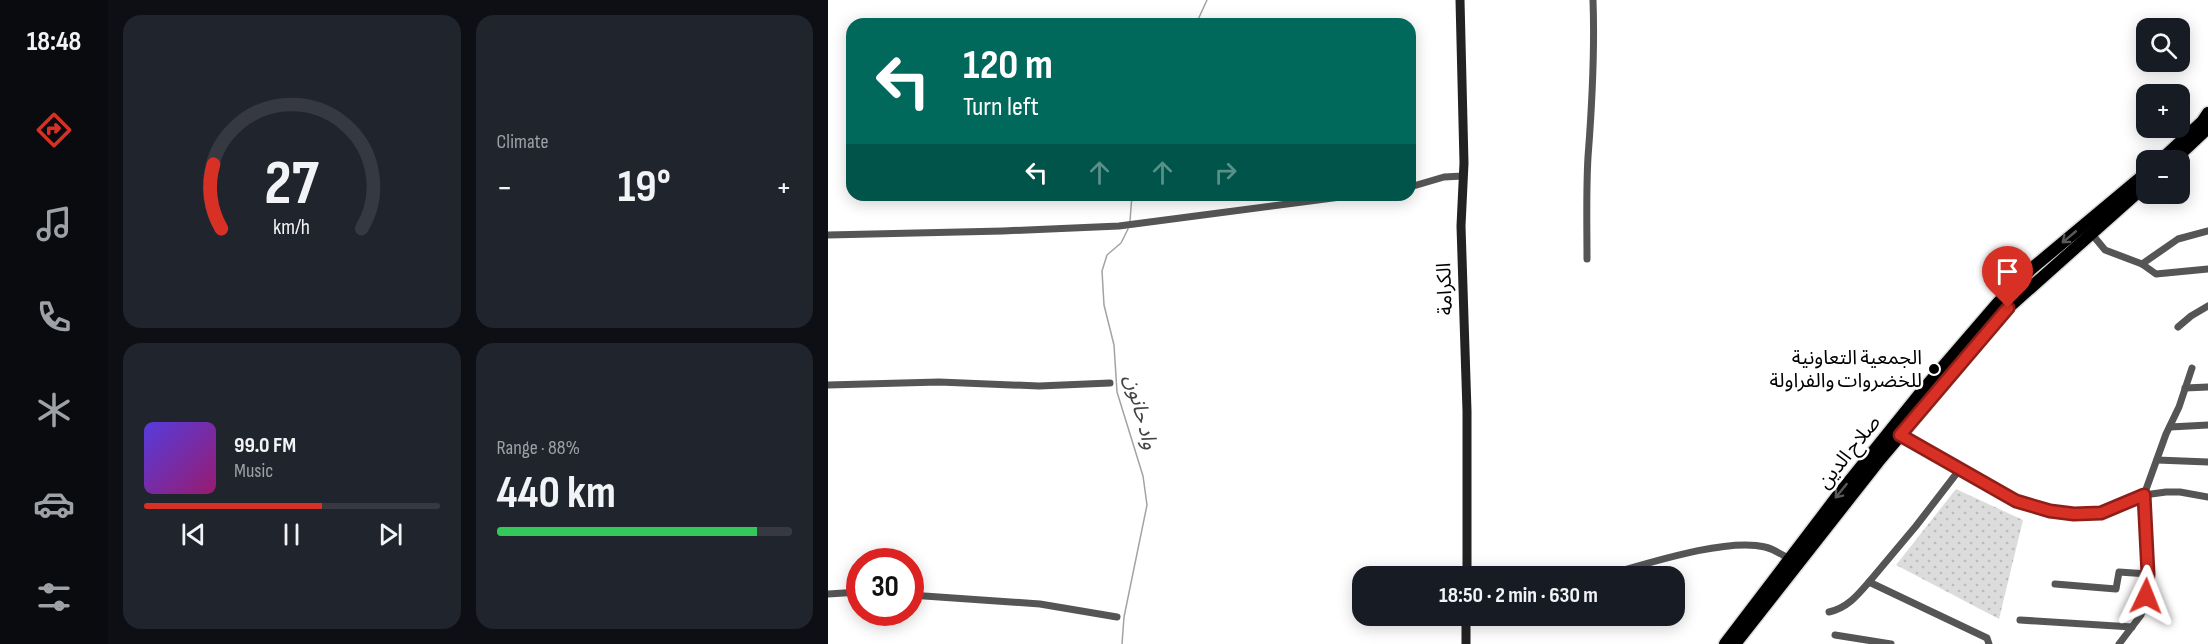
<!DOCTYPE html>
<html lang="en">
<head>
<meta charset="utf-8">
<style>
	body { margin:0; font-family:"Sofia Sans Condensed","Noto Sans Arabic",sans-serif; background:#20242c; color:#f1f3f6; height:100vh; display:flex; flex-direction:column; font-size:22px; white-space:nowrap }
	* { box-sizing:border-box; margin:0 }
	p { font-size:20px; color:#9ea1a6 }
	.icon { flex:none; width:33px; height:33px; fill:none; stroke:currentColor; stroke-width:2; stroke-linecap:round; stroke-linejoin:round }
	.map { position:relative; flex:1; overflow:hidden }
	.sheet { display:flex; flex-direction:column; gap:15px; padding:15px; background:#0d0f14; width:720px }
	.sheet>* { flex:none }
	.top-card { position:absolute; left:18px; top:18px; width:570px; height:183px; border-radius:18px; box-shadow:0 3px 15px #0003; background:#00695c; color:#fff; overflow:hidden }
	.buttons { position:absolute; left:1308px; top:18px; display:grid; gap:12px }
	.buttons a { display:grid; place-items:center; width:54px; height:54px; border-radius:12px; background:#171b24; box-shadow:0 3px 15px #0003; font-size:30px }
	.speed { position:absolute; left:18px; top:548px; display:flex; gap:12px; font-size:30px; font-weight:700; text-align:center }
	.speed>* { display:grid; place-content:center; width:78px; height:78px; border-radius:50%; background:#171b24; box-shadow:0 3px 15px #0003; line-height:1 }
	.speed .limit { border:9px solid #d22; background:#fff; color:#111 }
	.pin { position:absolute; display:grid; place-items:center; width:51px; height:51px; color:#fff; margin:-62px -26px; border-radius:50% 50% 50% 0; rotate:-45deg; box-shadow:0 0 6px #0007 }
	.pin .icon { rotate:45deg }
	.me { position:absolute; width:66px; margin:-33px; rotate:2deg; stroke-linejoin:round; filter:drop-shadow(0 0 4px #0008) }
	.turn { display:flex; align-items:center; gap:21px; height:126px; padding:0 18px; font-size:27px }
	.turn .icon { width:78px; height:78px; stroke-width:2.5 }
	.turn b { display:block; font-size:42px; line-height:51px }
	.lanes { display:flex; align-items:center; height:57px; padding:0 18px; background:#0003; justify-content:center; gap:30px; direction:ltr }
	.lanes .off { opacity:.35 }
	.big { font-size:45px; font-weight:700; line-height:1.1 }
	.sheet .tile { flex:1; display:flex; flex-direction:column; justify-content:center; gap:9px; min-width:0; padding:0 21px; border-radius:18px; background:#20242c }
	.sheet .dial { align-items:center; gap:0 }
	.dial svg { height:156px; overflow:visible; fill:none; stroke:#363941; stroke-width:7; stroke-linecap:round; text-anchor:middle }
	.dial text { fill:#f1f3f6; stroke:none }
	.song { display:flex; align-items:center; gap:18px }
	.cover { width:72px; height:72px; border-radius:9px; background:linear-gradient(135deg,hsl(250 70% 55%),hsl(320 70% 35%)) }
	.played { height:6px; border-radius:3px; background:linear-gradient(90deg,#d93025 60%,#363941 60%) }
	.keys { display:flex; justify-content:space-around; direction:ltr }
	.heat { display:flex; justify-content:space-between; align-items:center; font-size:33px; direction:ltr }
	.charge { height:9px; border-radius:4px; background:linear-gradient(90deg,#34c759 88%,#363941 0) }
	.sheet .tiles { flex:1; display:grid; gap:15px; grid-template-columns:repeat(2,1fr) }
	.trip { position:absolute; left:524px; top:566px; width:333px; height:60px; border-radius:18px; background:#171b24; box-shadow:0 3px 15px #0003; font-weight:700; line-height:60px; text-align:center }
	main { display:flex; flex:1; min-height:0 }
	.tab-bar { display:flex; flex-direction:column; width:108px; justify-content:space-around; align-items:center; background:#090b0e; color:#9ea1a6 }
	.tab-bar .icon { width:42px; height:42px }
	.tab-bar .selected { color:#d93025 }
	.tab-bar b { font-size:27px; color:#f1f3f6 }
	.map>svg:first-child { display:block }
	.grass { fill:url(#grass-dots) }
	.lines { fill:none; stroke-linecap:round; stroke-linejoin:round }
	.stream { stroke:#a3a3a3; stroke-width:1.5 }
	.highway-casing { stroke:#dbdbdb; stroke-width:15 }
	.street { stroke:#555; stroke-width:7 }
	.secondary { stroke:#222; stroke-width:9 }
	.highway { stroke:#000; stroke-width:12 }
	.oneway { stroke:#595959 }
	.route-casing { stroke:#8d1f18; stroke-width:15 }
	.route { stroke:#d93025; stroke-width:10 }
	.poi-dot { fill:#000; stroke:#fff; stroke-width:2 }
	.labels { text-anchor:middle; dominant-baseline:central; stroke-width:5; stroke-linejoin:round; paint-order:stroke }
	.street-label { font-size:20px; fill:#000; stroke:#fff }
	.poi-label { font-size:20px; fill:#000; stroke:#fff; text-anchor:end }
	.water-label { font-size:21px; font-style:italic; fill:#444; stroke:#fff }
</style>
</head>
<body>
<main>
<nav class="tab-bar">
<b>18:48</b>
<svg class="icon selected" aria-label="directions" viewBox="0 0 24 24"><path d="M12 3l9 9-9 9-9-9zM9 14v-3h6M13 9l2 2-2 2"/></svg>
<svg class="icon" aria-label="music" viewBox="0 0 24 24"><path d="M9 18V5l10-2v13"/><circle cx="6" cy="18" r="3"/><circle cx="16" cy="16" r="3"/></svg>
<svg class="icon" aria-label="phone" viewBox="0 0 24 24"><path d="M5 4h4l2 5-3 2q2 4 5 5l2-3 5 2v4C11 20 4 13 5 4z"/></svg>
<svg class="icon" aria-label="climate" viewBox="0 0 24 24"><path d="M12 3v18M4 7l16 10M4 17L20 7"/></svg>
<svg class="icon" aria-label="car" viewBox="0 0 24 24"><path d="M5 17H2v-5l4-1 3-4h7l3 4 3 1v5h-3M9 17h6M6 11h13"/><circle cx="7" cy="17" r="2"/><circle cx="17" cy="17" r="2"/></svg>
<svg class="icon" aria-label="filters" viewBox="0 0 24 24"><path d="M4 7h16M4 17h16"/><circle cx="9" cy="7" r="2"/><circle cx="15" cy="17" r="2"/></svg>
</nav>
<section class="sheet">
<div class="tiles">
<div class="tile dial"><svg viewBox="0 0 100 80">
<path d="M14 69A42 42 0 1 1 86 69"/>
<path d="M14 69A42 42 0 0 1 10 36" stroke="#d93025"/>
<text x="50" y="56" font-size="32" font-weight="700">27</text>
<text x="50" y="72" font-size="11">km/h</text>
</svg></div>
<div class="tile"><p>Climate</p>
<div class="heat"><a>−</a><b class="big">19°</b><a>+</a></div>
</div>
<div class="tile">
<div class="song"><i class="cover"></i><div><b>99.0 FM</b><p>Music</p></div></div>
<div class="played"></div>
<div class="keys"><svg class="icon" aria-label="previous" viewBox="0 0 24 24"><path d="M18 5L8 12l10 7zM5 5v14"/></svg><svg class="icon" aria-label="pause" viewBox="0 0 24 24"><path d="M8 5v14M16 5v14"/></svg><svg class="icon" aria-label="next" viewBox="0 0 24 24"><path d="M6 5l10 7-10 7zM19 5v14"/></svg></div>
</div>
<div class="tile"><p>Range · 88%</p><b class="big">440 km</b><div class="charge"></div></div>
</div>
</section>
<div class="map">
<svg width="1380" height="644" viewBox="0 0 1380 644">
	<defs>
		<pattern id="grass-dots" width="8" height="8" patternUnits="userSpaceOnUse" patternTransform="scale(1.5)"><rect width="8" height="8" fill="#dcdcdc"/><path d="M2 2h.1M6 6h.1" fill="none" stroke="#bbb" stroke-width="1.8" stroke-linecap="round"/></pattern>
	</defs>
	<rect width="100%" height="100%" fill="#fff"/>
	<path class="grass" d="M1128 489 1195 520 1171 619 1068 565Z"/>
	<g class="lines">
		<g class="stream">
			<path d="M368 24 379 0"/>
			<path d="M302 221 304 195"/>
			<path d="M294 644 296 617 319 505 315 476 289 392 286 345 276 305 274 271 279 255 293 243 300 229"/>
		</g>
		<g class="highway-casing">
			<g id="highway">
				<path d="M1333 160 1374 122 1380 113"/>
				<path d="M1346 160 1380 128"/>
				<path d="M897 644 1011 494 1094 391 1169 304 1202 270 1318 173"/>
				<path d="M907 644 1050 462 1180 308 1318 185"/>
			</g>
		</g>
		<g class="street">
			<path d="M582 187 616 177 635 176"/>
			<path d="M1263 233 1277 250 1314 264 1328 274 1380 269"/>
			<path d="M0 235 175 231 291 226 528 195"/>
			<path d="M759 259C759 225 758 191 760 157 764 105 767 53 765 0"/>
			<path d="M1314 264 1350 239 1380 231"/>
			<path d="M1350 327 1363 316 1380 306"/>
			<path d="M0 385 111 382 211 386 282 383"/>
			<path d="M1357 388 1380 387"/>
			<path d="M1342 427 1380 425"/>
			<path d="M1072 435 1188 501 1222 511 1246 514 1273 513 1316 495 1338 492H1352L1380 497"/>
			<path d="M1329 460 1380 462"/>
			<path d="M1132 469 1088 526 1041 582 1159 638 1161 644"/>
			<path d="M775 576C815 565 898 537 937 547 946 549 954 555 962 559"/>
			<path d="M1227 584 1288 589 1291 572 1320 574"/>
			<path d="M0 594 32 592"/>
			<path d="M82 595 212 604 289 617"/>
			<path d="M1001 612C1019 608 1029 596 1041 582"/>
			<path d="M1192 620 1304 627"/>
			<path d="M1007 635 1063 644"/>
			<path d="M1291 644 1313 615 1318 596 1320 574 1316 495 1338 434 1351 407 1364 368"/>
		</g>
		<g class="secondary">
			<path d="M632 0 636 163 633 226 639 411V576"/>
			<path d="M638 644V615"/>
		</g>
		<use href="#highway" class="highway"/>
	</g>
	<defs><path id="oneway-shaft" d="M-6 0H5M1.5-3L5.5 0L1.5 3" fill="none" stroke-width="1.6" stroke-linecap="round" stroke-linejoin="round" transform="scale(1.5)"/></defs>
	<g class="oneway">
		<use href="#oneway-shaft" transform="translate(1241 237) rotate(140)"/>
		<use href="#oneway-shaft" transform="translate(1013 491) rotate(129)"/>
	</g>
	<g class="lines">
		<g class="route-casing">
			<path id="route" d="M1180 308 1072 435 1188 501 1222 511 1246 514 1273 513 1316 495 1320 574 1318 596"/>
		</g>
		<use href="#route" class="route"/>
	</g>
	<circle class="poi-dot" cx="1106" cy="369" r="6"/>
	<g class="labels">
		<g class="street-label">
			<text transform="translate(617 289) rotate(-92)">الكرامة</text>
			<text transform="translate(1021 452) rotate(-51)">صلاح الدين</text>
		</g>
		<g class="poi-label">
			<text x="1094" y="358">الجمعية التعاونية<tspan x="1094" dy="23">للخضروات والفراولة</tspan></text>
		</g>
		<g class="water-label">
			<text transform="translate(313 412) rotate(75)">واد حانون</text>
		</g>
	</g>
</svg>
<div class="buttons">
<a><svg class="icon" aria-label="search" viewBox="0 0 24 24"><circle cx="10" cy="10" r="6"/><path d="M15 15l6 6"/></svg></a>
<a>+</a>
<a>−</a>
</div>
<div class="speed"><div class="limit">30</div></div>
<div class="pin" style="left:1180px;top:308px;background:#d93025"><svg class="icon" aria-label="arrive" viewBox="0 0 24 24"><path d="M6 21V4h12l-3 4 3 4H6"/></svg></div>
<svg class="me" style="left:1318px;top:596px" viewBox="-20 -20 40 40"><path d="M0-17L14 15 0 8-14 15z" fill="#d93025" stroke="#fff" stroke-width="4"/></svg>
<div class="trip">18:50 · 2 min · 630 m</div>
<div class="top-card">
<div class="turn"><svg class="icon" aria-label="left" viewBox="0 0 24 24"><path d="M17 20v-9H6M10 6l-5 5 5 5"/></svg><div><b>120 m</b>Turn left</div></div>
<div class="lanes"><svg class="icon" aria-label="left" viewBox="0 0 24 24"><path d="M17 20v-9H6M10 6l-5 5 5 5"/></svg><svg class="icon off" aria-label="ahead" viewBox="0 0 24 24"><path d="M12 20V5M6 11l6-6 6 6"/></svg><svg class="icon off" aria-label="ahead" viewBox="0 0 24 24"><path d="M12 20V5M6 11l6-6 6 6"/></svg><svg class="icon off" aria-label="right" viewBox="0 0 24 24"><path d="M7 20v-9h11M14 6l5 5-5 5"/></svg></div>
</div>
</div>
</main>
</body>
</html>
